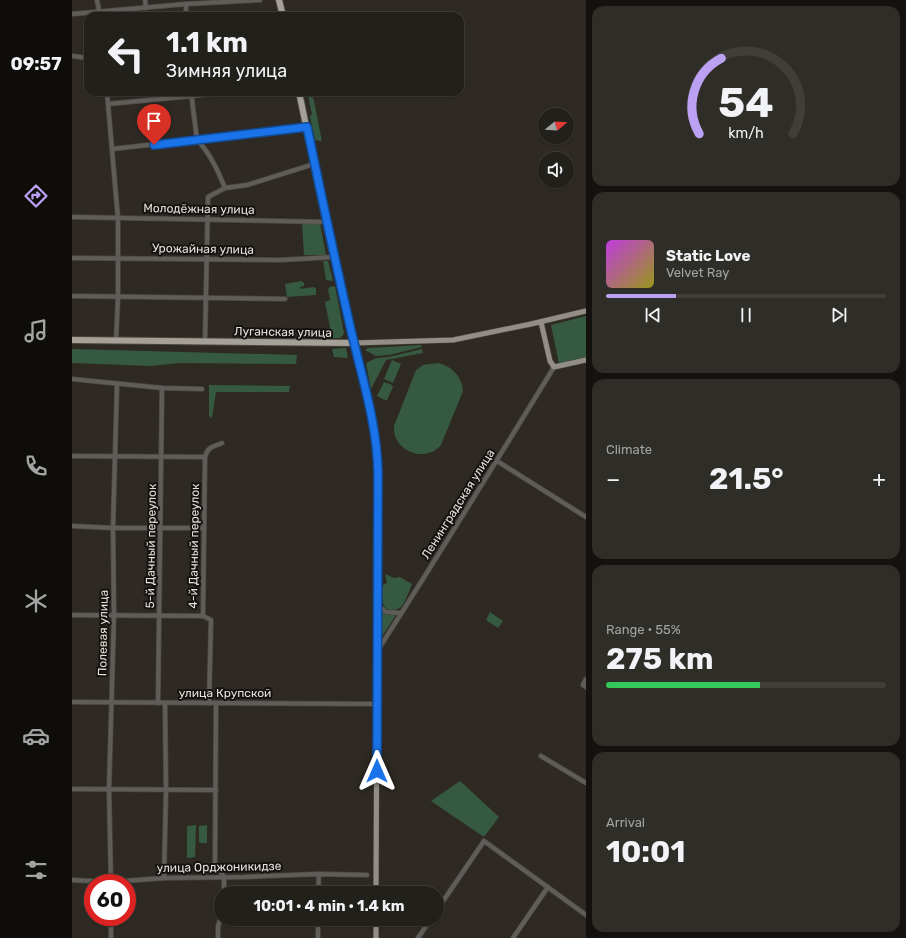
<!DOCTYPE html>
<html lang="en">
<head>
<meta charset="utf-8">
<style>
	body { margin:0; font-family:Rubik,sans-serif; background:#2e2d27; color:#f1f3f6; height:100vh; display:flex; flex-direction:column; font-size:15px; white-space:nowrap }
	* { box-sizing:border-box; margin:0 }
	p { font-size:13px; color:#a2a3a2 }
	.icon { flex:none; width:22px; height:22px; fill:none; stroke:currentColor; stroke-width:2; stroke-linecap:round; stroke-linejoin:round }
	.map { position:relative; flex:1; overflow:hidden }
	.details { display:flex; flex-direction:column; gap:6px; padding:6px; background:#13120e; width:320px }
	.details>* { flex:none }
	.top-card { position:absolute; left:12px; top:12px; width:380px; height:84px; border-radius:12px; box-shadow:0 1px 3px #0004,0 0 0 1px #3f3e39; background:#22201a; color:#f1f3f6; overflow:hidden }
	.needle { width:26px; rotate:72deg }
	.buttons { position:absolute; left:466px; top:108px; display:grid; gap:8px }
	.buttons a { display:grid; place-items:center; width:36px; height:36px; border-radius:50%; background:#22201a; box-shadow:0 1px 3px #0004,0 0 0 1px #3f3e39; font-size:20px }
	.speed { position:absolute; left:12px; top:874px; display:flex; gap:8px; font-size:20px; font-weight:700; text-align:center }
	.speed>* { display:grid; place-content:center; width:52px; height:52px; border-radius:50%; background:#22201a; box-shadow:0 1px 3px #0004,0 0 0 1px #3f3e39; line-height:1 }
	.speed .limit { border:6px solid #d22; background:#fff; color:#111 }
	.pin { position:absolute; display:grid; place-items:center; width:34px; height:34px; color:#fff; margin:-41px -17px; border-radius:50% 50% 50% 0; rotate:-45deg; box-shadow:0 0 4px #0007 }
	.pin .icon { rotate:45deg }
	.me { position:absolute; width:44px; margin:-22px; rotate:0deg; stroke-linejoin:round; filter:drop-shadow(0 0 3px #0008) }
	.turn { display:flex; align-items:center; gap:14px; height:84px; padding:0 16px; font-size:18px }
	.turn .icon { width:52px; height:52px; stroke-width:2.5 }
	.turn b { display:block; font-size:28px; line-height:34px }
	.big { font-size:30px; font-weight:700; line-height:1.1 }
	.details .tile { flex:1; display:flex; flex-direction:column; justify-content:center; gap:6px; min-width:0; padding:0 14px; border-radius:12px; background:#2e2d27 }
	.details .dial { align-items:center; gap:0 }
	.dial svg { height:104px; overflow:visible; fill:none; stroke:#3f3e39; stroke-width:7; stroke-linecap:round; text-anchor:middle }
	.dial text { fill:#f1f3f6; stroke:none }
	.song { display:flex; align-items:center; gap:12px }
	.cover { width:48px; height:48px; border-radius:6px; background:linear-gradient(135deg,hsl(290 70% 55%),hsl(60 70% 35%)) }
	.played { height:4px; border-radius:2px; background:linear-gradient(90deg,#bca0f2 25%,#3f3e39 25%) }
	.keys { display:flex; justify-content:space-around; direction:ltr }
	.heat { display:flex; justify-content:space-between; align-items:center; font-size:22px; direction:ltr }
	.charge { height:6px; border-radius:3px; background:linear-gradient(90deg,#34c759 55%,#3f3e39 0) }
	.trip { position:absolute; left:142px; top:886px; width:230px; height:40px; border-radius:20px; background:#22201a; box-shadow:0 1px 3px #0004,0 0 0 1px #3f3e39; font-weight:700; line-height:40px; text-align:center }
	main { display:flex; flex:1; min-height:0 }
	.dock { display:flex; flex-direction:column; width:72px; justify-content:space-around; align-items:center; background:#0e0d0a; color:#a2a3a2 }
	.dock .icon { width:28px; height:28px }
	.dock .current { color:#bca0f2 }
	.dock b { font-size:18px; color:#f1f3f6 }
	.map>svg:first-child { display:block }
	.green { fill:#365941 }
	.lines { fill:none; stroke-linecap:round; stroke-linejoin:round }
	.minor-casing { stroke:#4b4741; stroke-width:5.5 }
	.major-casing { stroke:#4b4741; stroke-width:6 }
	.highway-casing { stroke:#4b4741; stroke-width:8 }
	.minor { stroke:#5f5d59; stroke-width:4 }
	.major { stroke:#928d86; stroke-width:5 }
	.highway { stroke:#a6a198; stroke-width:6 }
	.route-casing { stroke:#114b97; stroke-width:10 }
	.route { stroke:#1a73e8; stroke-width:7 }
	.labels { text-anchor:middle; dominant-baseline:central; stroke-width:4; stroke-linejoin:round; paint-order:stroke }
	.street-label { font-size:12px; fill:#e5e2dd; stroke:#151310 }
</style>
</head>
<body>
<main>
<nav class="dock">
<b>09:57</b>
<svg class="icon current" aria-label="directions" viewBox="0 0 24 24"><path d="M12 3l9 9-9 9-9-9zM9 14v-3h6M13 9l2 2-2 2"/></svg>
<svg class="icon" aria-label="music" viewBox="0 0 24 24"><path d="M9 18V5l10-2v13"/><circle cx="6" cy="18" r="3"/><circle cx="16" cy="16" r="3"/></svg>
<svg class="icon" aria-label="phone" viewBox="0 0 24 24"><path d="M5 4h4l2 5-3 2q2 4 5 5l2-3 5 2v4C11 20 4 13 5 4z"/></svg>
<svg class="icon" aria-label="climate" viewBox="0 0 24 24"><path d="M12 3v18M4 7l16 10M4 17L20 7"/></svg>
<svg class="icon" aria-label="car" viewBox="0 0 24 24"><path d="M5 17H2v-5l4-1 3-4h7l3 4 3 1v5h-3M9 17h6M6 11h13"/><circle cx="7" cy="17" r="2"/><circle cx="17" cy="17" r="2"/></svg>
<svg class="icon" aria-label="filters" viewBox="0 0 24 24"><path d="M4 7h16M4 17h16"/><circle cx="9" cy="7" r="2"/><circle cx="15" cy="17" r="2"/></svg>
</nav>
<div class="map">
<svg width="514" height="938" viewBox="0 0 514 938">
	<rect width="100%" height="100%" fill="#2e2a23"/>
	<g class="green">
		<path d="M233 92H240L250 141 243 140 238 116 240 114 236 96 234 95Z"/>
		<path d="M230 223H248L254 255H232Z"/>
		<path d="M251 261H256L261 281 254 280Z"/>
		<path d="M229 281 232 283V286L228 287 229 289 241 287 244 288V295L215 297 213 284Z"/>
		<path d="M263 286 272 333 271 335 268 338H254L253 334 258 327 253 302 258 300 256 289 258 287Z"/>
		<path d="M514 316V358L487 364 479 325Z"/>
		<path d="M349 345 350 347 317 355 304 356 293 350 296 348Z"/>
		<path d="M274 348 276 358 262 357 260 349Z"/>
		<path d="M0 349 225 355 224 364 107 363 79 366 0 363Z"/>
		<path d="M350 349 351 353 314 360 299 389 294 363 304 358 317 357Z"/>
		<path d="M320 360 329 364 321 383 312 379Z"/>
		<path d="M366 363C380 366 390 377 391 391L369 445C353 464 320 451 322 426L344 370 351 365Z"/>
		<path d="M312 382 320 385 321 387 315 400H313L305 396Z"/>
		<path d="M137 385 218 386 217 392H144L140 418 137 416Z"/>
		<path d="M313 574 322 578 328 577 340 584C337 591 334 601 329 607 327 609 323 610 320 610 307 610 311 594 311 585L315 583Z"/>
		<path d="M310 612 324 615 311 635H310Z"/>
		<path d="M418 612 431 621 426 628 414 620Z"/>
		<path d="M388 781 427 817 412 837 359 801Z"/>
		<path d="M124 825 123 857 115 858V826Z"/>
		<path d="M135 825V843H129L127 842V826Z"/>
	</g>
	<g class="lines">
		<g class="minor-casing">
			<g id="minor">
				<path d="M25 0 28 16"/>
				<path d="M73 0 74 8"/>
				<path d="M114 4V16"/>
				<path d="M0 14 114 4 188 0"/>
				<path d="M0 56 16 58"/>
				<path d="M35 92 46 219V297L44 341"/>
				<path d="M119 92 125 140C138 153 146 171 153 188"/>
				<path d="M36 104 161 92"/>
				<path d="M40 149 235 127"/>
				<path d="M0 217 254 222"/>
				<path d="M0 258 208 260 262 257"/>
				<path d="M0 296 213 299"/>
				<path d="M133 341 136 197 153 188 175 185 242 164"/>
				<path d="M0 379 90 388 130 389"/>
				<path d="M0 456 133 457"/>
				<path d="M425 461 514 517"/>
				<path d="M0 526 41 528H132"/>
				<path d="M305 605 314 612 329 613"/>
				<path d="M0 615 131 616"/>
				<path d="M306 650C366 556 424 462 482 367"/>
				<path d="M514 679 511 685 514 687"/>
				<path d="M0 702 305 704"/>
				<path d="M86 703 90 388"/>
				<path d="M137 703 139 620 131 616 133 457C136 446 141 447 150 443"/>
				<path d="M144 703 143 863 152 877V893"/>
				<path d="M469 756 514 783"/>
				<path d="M0 789 144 790"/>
				<path d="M92 878 94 790 93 703"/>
				<path d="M0 880 39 882 92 878 172 877 247 874 295 875"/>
				<path d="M39 883 37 790 42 615 41 528 45 384"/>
				<path d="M246 893 247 874"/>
				<path d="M365 910 412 841 514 915"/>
				<path d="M39 938V917"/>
				<path d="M146 938V927L149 916"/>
				<path d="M246 938V919"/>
				<path d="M346 938 359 919"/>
				<path d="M441 938 476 887"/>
			</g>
		</g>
		<g class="major-casing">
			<g id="major">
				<path d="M469 322 478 361 482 367 514 360"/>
				<path d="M304 893 306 460 301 428 282 343 381 340 459 324 514 311"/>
				<path d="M304 938V919"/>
			</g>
		</g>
		<g class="highway-casing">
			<g id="highway">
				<path d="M207 0 211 16"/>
				<path d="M0 340 282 343 254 222 227 92"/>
			</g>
		</g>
		<use href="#minor" class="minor"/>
		<use href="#major" class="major"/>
		<use href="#highway" class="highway"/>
	</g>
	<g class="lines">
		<g class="route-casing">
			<path id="route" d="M82 145 235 127C249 194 263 260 278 326 289 374 305 423 306 472L305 771"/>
		</g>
		<use href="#route" class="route"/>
	</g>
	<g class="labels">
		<g class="street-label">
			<text transform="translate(127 209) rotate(1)">Молодёжная улица</text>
			<text transform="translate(131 249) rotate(1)">Урожайная улица</text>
			<text transform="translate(211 332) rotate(1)">Луганская улица</text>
			<text transform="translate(386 504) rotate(-58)">Ленинградская улица</text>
			<text transform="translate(79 546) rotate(-89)">5-й Дачный переулок</text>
			<text transform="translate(122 546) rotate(-89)">4-й Дачный переулок</text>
			<text transform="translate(31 633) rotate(-89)">Полевая улица</text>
			<text x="153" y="693">улица Крупской</text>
			<text transform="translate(147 867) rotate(-1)">улица Орджоникидзе</text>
		</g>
	</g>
</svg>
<div class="buttons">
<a><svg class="needle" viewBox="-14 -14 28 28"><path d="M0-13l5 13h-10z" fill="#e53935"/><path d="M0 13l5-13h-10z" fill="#a2a3a2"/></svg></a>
<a><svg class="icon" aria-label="sound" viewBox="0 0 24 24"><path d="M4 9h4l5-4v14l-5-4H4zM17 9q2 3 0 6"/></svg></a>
</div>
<div class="speed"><div class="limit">60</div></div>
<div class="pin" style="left:82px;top:145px;background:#d93025"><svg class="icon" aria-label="arrive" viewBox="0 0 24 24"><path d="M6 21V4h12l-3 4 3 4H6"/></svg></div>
<svg class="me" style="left:305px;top:771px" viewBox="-20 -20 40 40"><path d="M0-17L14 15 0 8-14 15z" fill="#1a73e8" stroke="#fff" stroke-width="4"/></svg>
<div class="trip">10:01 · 4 min · 1.4 km</div>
<div class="top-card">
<div class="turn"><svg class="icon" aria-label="left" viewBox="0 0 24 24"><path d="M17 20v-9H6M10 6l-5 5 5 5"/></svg><div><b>1.1 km</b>Зимняя улица</div></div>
</div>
</div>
<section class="details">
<div class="tile dial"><svg viewBox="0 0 100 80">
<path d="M14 69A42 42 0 1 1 86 69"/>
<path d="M14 69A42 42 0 0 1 31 11" stroke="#bca0f2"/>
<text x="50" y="56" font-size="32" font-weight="700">54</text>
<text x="50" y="72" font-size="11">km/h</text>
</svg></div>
<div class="tile">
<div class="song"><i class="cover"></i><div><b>Static Love</b><p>Velvet Ray</p></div></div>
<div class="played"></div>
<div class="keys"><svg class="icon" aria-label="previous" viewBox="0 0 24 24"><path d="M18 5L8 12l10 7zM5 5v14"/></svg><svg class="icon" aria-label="pause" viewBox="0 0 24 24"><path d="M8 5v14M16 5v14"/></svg><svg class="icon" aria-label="next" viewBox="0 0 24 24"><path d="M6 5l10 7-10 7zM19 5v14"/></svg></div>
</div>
<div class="tile"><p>Climate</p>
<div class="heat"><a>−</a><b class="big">21.5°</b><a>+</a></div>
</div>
<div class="tile"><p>Range · 55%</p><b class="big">275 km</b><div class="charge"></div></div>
<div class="tile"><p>Arrival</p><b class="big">10:01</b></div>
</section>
</main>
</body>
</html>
